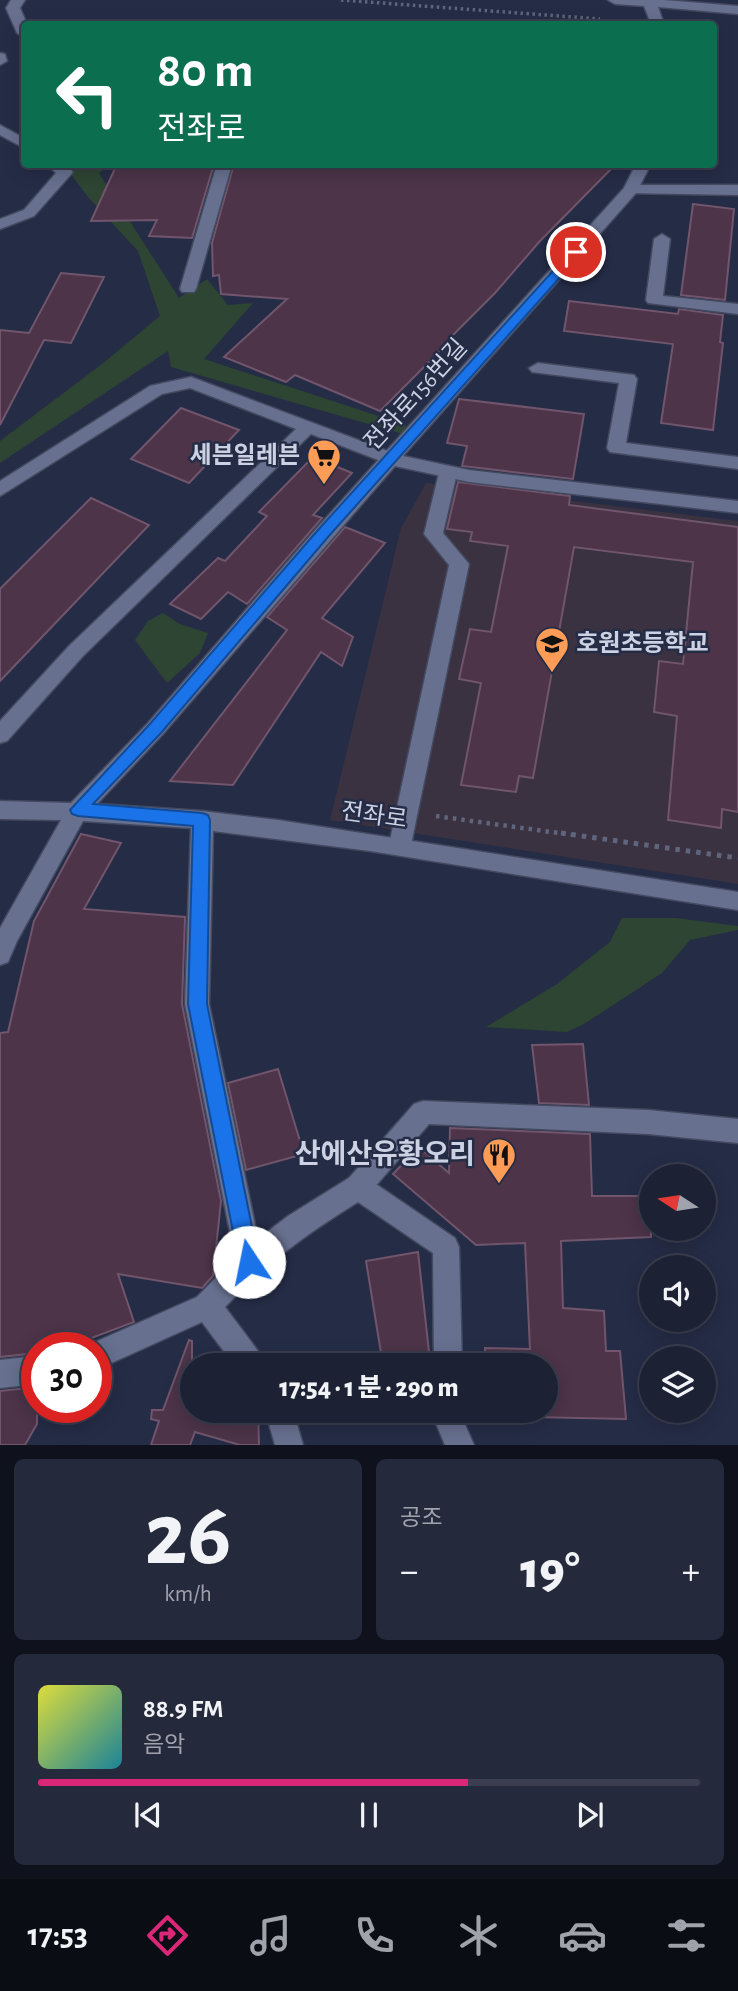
<!DOCTYPE html>
<html lang="ko">
<head>
<meta charset="utf-8">
<style>
	body { margin:0; font-family:"Alegreya Sans","Noto Sans KR",sans-serif; background:#25293c; color:#f1f3f6; height:100vh; display:flex; flex-direction:column; font-size:26px; white-space:nowrap }
	* { box-sizing:border-box; margin:0 }
	p { font-size:23px; color:#a0a3ac }
	.icon { flex:none; width:38px; height:38px; fill:none; stroke:currentColor; stroke-width:2; stroke-linecap:round; stroke-linejoin:round }
	.map { position:relative; height:1445px; overflow:hidden }
	.side { display:flex; flex-direction:column; gap:14px; padding:14px; background:#0f121d; flex:1 }
	.side>* { flex:none }
	.hud { position:absolute; left:21px; top:21px; width:696px; height:147px; border-radius:7px; box-shadow:0 4px 18px #0003,0 0 0 2px #3a3e4f; background:#0b6e4f; color:#fff; overflow:hidden }
	.needle { width:46px; rotate:282deg }
	.tools { position:absolute; left:639px; top:1164px; display:grid; gap:14px }
	.tools a { display:grid; place-items:center; width:77px; height:77px; border-radius:50%; background:#1c2134; box-shadow:0 4px 18px #0003,0 0 0 2px #3a3e4f; font-size:35px }
	.speed { position:absolute; left:21px; top:1332px; display:flex; gap:14px; font-size:35px; font-weight:700; text-align:center }
	.speed>* { display:grid; place-content:center; width:91px; height:91px; border-radius:50%; background:#1c2134; box-shadow:0 4px 18px #0003,0 0 0 2px #3a3e4f; line-height:1 }
	.speed .limit { border:10px solid #d22; background:#fff; color:#111 }
	.pin { position:absolute; display:grid; place-items:center; width:60px; height:60px; color:#fff; margin:-30px; border:4px solid #fff; border-radius:50%; box-shadow:0 2px 7px #0007 }
	.me { position:absolute; width:77px; margin:-38px; rotate:349deg; stroke-linejoin:round; filter:drop-shadow(0 0 5px #0008) }
	.turn { display:flex; align-items:center; gap:24px; height:147px; padding:0 21px; font-size:32px }
	.turn .icon { width:91px; height:91px; stroke-width:2.5 }
	.turn b { display:block; font-size:49px; line-height:60px }
	.big { font-size:52px; font-weight:800; line-height:1.1 }
	.side .card { flex:1; display:flex; flex-direction:column; justify-content:center; gap:10px; min-width:0; padding:0 24px; border-radius:10px; background:#25293c }
	.side .dial { align-items:center; gap:0 }
	.dial b { font-size:91px; line-height:1 }
	.song { display:flex; align-items:center; gap:21px }
	.cover { width:84px; height:84px; border-radius:10px; background:linear-gradient(135deg,hsl(60 70% 55%),hsl(190 70% 35%)) }
	.played { height:7px; border-radius:4px; background:linear-gradient(90deg,#db2777 65%,#3a3e4f 65%) }
	.keys { display:flex; justify-content:space-around; direction:ltr }
	.heat { display:flex; justify-content:space-between; align-items:center; font-size:38px; direction:ltr }
	.side .tiles { flex:1; display:grid; gap:14px; grid-template-columns:1fr 1fr }
	.card:last-child { grid-column:span 2 }
	.trip { position:absolute; left:180px; top:1353px; width:378px; height:70px; border-radius:35px; background:#1c2134; box-shadow:0 4px 18px #0003,0 0 0 2px #3a3e4f; font-weight:800; line-height:70px; text-align:center }
	.menu { display:flex; height:112px; justify-content:space-around; align-items:center; background:#0b0d15; color:#a0a3ac }
	.menu .icon { width:49px; height:49px }
	.menu .active { color:#db2777 }
	.menu b { font-size:32px; color:#f1f3f6 }
	.map>svg:first-child { display:block }
	.education { fill:#3a3141 }
	.green { fill:#2e4533 }
	.building { fill:#4d3449; stroke:#70556c; stroke-width:2 }
	.lines { fill:none; stroke-linecap:round; stroke-linejoin:round }
	.service-casing { stroke:#43495f; stroke-width:3 }
	.minor-casing { stroke:#43495f; stroke-width:3 }
	.path-far2 { stroke:#5e657c; stroke-width:3.5; stroke-dasharray:2.5 3.5; stroke-linecap:butt }
	.path-far1 { stroke:#5e657c; stroke-width:4.5; stroke-dasharray:3.5 5; stroke-linecap:butt }
	.path { stroke:#5e657c; stroke-width:5; stroke-dasharray:4.5 6; stroke-linecap:butt }
	.service { fill:#67708f; fill-rule:evenodd }
	.minor { fill:#67708f; fill-rule:evenodd }
	.route { fill:#1a73e8; stroke:#114b97; stroke-width:2 }
	.labels { text-anchor:middle; dominant-baseline:central; stroke-width:5; stroke-linejoin:round; paint-order:stroke }
	.street-label { font-size:24px; fill:#ccd2e3; stroke:#252c46 }
	.poi-label { font-size:24px; font-weight:bold; fill:#ccd2e3; stroke:#252c46; text-anchor:end }
	.near-poi-label { font-size:28px; font-weight:bold; fill:#ccd2e3; stroke:#252c46; text-anchor:end }
</style>
</head>
<body>
<div class="map">
<svg width="738" height="1445" viewBox="0 0 738 1445">
	<rect width="100%" height="100%" fill="#252c46"/>
	<path class="education" d="M426 483 738 521V884L330 820 401 528Z"/>
	<g class="green">
		<path d="M64 165H111L99 173 179 298 207 279 228 305 253 303 204 359 406 425 403 434 171 367 168 351 0 463V441L102 364 160 316 138 251 88 197Z"/>
		<path d="M163 613 180 624 208 633 200 653 167 683 135 640 148 621Z"/>
		<path d="M622 918H676L738 926V930L690 940 662 973 584 1024 567 1032 486 1027 557 984 610 942Z"/>
	</g>
	<g class="building">
		<path d="M117 164H214L192 238 149 236 157 220 91 221Z"/>
		<path d="M234 164H616L540 241 495 293 450 338 452 339 380 411 295 375 286 382 224 357 287 299 221 294 219 275 213 276 212 243Z"/>
		<path d="M693 204 734 209 725 300 681 295Z"/>
		<path d="M61 273 104 277 71 343 44 340 0 425V330L29 333Z"/>
		<path d="M569 301 678 314 679 309 723 315 720 342 723 343 713 430 661 423 673 344 564 331Z"/>
		<path d="M459 399 584 414 573 479 462 466 467 446 447 443Z"/>
		<path d="M181 408 239 430 189 483 131 459Z"/>
		<path d="M313 457 352 473 313 515 322 518 247 604 228 592 201 619 170 604 218 558 225 561 267 516 259 512Z"/>
		<path d="M458 482 570 496 569 505 738 527V812L722 809 721 828 668 820 677 716 654 712 659 661 683 664 693 562 574 547 533 778 519 776 516 792 461 785 481 683 459 679 470 629 491 632 508 546 470 541 472 532 447 529Z"/>
		<path d="M91 498 149 525 0 681V589Z"/>
		<path d="M345 527 385 543 322 618 353 637 342 666 321 652 233 785 170 781 287 630 267 617Z"/>
		<path d="M81 834 121 843 84 909 185 917 182 1004 221 1201 213 1276 202 1288 118 1274 134 1322 65 1348H37V1353L0 1357V1033L8 1032 34 921Z"/>
		<path d="M583 1044 589 1105 539 1103 532 1045Z"/>
		<path d="M278 1069 304 1154 246 1170 228 1083Z"/>
		<path d="M450 1128 590 1134 592 1196H651V1237L561 1241 563 1308 604 1311 606 1351H620L626 1419 487 1416 486 1410H546V1365H485V1348L530 1349 525 1243 476 1245 393 1174 419 1147 449 1173Z"/>
		<path d="M418 1252 429 1352 381 1353 366 1261Z"/>
		<path d="M189 1340 192 1341V1410H258L259 1445H240L195 1432 190 1445H151L159 1421 151 1419 152 1410H163Z"/>
		<path d="M37 1387V1424L25 1445H0V1391Z"/>
	</g>
	<g class="lines">
		<g class="service-casing">
			<g id="service">
				<path d="M11 0H25L20 8 27 24H24V37L17 33 6 8Z"/>
				<path d="M0 53 5 54 7 61 0 65Z"/>
				<path d="M0 125 24 138V148L0 135Z"/>
				<path d="M47 164H64L73 172 34 216 0 229V219L24 210 56 173Z"/>
				<path d="M631 185H738V195L626 193 623 190Z"/>
				<path d="M662 234 670 239 663 296 738 304V314L648 303 646 300 654 239Z"/>
				<path d="M538 363 634 375 637 379 626 443 738 457V469L610 452 607 448 619 383 532 372 529 368Z"/>
				<path d="M191 377 398 455 401 459 392 465 386 463 311 434 83 656 7 741 0 743V721L69 646 296 429 190 388 162 394 0 496V481L150 386Z"/>
				<path d="M448 467 457 473 443 533 469 564 411 845 408 851 400 854 392 851 389 845 449 565 424 534 439 473Z"/>
				<path d="M423 1101 648 1110 738 1119V1143L648 1134 429 1124 367 1196 358 1199 349 1196 345 1187 349 1178 414 1104Z"/>
			</g>
		</g>
		<g class="minor-casing">
			<g id="minor">
				<path d="M608 0H664L738 6V14L658 7 664 24H651L644 6 615 4Z"/>
				<path d="M217 164H232L196 289 194 292H182L180 289Z"/>
				<path d="M636 164H651L636 193 403 456 469 470 738 501V513L469 482 395 466 162 735 97 804 202 811 278 820 738 892V910L370 851 213 831 209 1004 258 1239 288 1216 349 1178 358 1175 367 1178 455 1238 459 1247 462 1365H434L433 1253 358 1202C305 1235 268 1262 225 1307L261 1355 265 1365H234L202 1322 96 1370V1348L86 1346 197 1297 235 1258 185 1004 191 828 83 821 17 941 8 962 0 965V928L61 820 0 819V801L71 803 148 723 316 529 624 188Z"/>
				<path d="M37 1356V1384L0 1388V1360Z"/>
				<path d="M265 1410H293L303 1445H275Z"/>
				<path d="M435 1410H463V1420L474 1445H445L435 1421Z"/>
			</g>
		</g>
		<path class="path-far2" d="M341 0 600 19"/>
		<path class="path-far1" d="M436 816 573 835"/>
		<path class="path" d="M561 833 738 858"/>
		<use href="#service" class="service"/>
		<use href="#minor" class="minor"/>
	</g>
	<path class="route" d="M576 249 580 250V255L328 537 161 733 93 804 202 813 208 815 210 820 207 1004 259 1262 256 1269 249 1271 242 1269 239 1262 188 1004 193 826 78 816 72 814 70 810 149 725 318 530 572 250Z"/>
	<defs>
		<g id="supermarket-pin" transform="scale(1.75)"><path d="M0 17L-7.5 6A9.5 9.5 0 1 1 7.5 6Z" fill="#fd9c56" stroke="#252c46"/><path d="M-6-5.5h2.5l.6 2H6L4.5 2H-2.5L-4.4-4H-6ZM-1.5 3.2a1.3 1.3 0 1 0 .1 0ZM3 3.2a1.3 1.3 0 1 0 .1 0Z" fill="#111"/></g>
		<g id="school-pin" transform="scale(1.75)"><path d="M0 17L-7.5 6A9.5 9.5 0 1 1 7.5 6Z" fill="#fd9c56" stroke="#252c46"/><path d="M0-5L7-2L0 1L-7-2ZM-4 1L0 2.5L4 1V4Q0 6-4 4Z" fill="#111"/></g>
		<g id="restaurant-pin" transform="scale(1.75)"><path d="M0 17L-7.5 6A9.5 9.5 0 1 1 7.5 6Z" fill="#fd9c56" stroke="#252c46"/><path d="M-5-6h1v4h1v-4h1v4h1v-4h1v5L-1.5 .5V6h-2V.5L-5-1ZM5-6V6H3V1.5H1.5Q1.5-4 5-6Z" fill="#111"/></g>
	</defs>
	<g fill-rule="evenodd">
		<use href="#supermarket-pin" x="324" y="456"/>
		<use href="#school-pin" x="552" y="644"/>
		<use href="#restaurant-pin" x="499" y="1155"/>
	</g>
	<g class="labels">
		<g class="street-label">
			<text transform="translate(416 395) rotate(-48)">전좌로156번길</text>
			<text transform="translate(374 816) rotate(8)">전좌로</text>
		</g>
		<g class="poi-label">
			<text x="300" y="456">세븐일레븐</text>
			<text x="576" y="644" text-anchor="start">호원초등학교</text>
		</g>
		<g class="near-poi-label">
			<text x="475" y="1155">산에산유황오리</text>
		</g>
	</g>
</svg>
<div class="tools">
<a><svg class="needle" viewBox="-14 -14 28 28"><path d="M0-13l5 13h-10z" fill="#e53935"/><path d="M0 13l5-13h-10z" fill="#a0a3ac"/></svg></a>
<a><svg class="icon" aria-label="sound" viewBox="0 0 24 24"><path d="M4 9h4l5-4v14l-5-4H4zM17 9q2 3 0 6"/></svg></a>
<a><svg class="icon" aria-label="layers" viewBox="0 0 24 24"><path d="M12 4l9 5-9 5-9-5zM3 14l9 5 9-5"/></svg></a>
</div>
<div class="speed"><div class="limit">30</div></div>
<div class="pin" style="left:576px;top:252px;background:#d93025"><svg class="icon" aria-label="arrive" viewBox="0 0 24 24"><path d="M6 21V4h12l-3 4 3 4H6"/></svg></div>
<svg class="me" style="left:249px;top:1262px" viewBox="-20 -20 40 40"><circle r="19" fill="#fff"/><path d="M0-13L10 11 0 6-10 11z" fill="#1a73e8"/></svg>
<div class="trip">17:54 · 1 분 · 290 m</div>
<div class="hud">
<div class="turn"><svg class="icon" aria-label="left" viewBox="0 0 24 24"><path d="M17 20v-9H6M10 6l-5 5 5 5"/></svg><div><b>80 m</b>전좌로</div></div>
</div>
</div>
<section class="side">
<div class="tiles">
<div class="card dial"><b>26</b><p>km/h</p></div>
<div class="card"><p>공조</p>
<div class="heat"><a>−</a><b class="big">19°</b><a>+</a></div>
</div>
<div class="card">
<div class="song"><i class="cover"></i><div><b>88.9 FM</b><p>음악</p></div></div>
<div class="played"></div>
<div class="keys"><svg class="icon" aria-label="previous" viewBox="0 0 24 24"><path d="M18 5L8 12l10 7zM5 5v14"/></svg><svg class="icon" aria-label="pause" viewBox="0 0 24 24"><path d="M8 5v14M16 5v14"/></svg><svg class="icon" aria-label="next" viewBox="0 0 24 24"><path d="M6 5l10 7-10 7zM19 5v14"/></svg></div>
</div>
</div>
</section>
<nav class="menu">
<b>17:53</b>
<svg class="icon active" aria-label="directions" viewBox="0 0 24 24"><path d="M12 3l9 9-9 9-9-9zM9 14v-3h6M13 9l2 2-2 2"/></svg>
<svg class="icon" aria-label="music" viewBox="0 0 24 24"><path d="M9 18V5l10-2v13"/><circle cx="6" cy="18" r="3"/><circle cx="16" cy="16" r="3"/></svg>
<svg class="icon" aria-label="phone" viewBox="0 0 24 24"><path d="M5 4h4l2 5-3 2q2 4 5 5l2-3 5 2v4C11 20 4 13 5 4z"/></svg>
<svg class="icon" aria-label="climate" viewBox="0 0 24 24"><path d="M12 3v18M4 7l16 10M4 17L20 7"/></svg>
<svg class="icon" aria-label="car" viewBox="0 0 24 24"><path d="M5 17H2v-5l4-1 3-4h7l3 4 3 1v5h-3M9 17h6M6 11h13"/><circle cx="7" cy="17" r="2"/><circle cx="17" cy="17" r="2"/></svg>
<svg class="icon" aria-label="filters" viewBox="0 0 24 24"><path d="M4 7h16M4 17h16"/><circle cx="9" cy="7" r="2"/><circle cx="15" cy="17" r="2"/></svg>
</nav>
</body>
</html>
